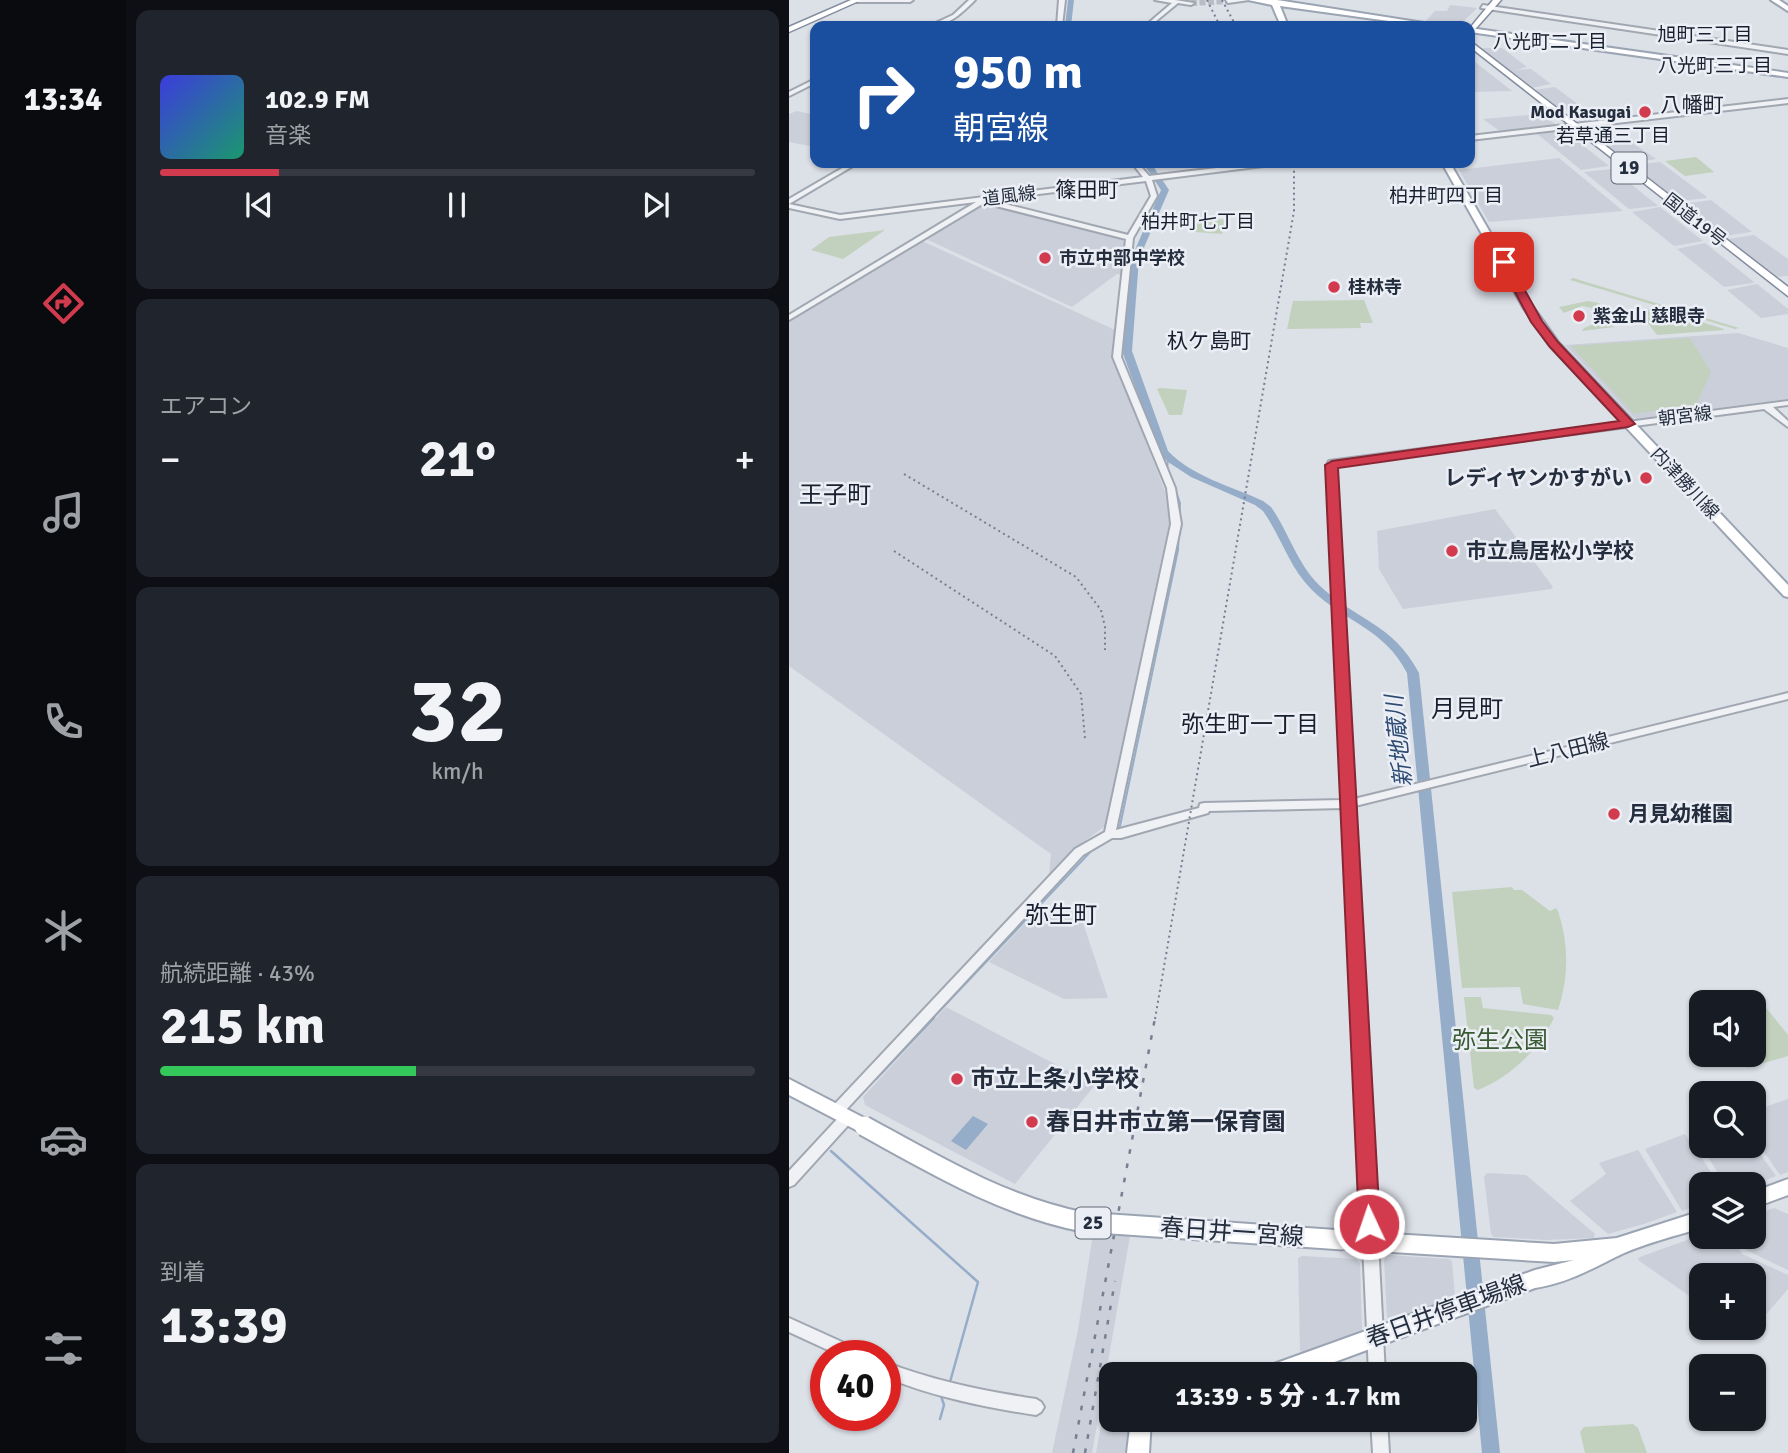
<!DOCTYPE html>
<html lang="ja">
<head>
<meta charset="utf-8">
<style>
	body { margin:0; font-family:Signika,"Noto Sans JP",sans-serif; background:#20242c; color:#f1f3f6; height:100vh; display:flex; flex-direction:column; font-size:26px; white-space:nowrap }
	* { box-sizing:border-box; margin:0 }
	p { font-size:23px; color:#9ea1a6 }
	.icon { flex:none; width:38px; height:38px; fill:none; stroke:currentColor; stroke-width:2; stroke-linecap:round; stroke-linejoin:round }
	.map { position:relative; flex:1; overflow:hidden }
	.side { display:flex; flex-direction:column; gap:10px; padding:10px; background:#0d0f14; width:663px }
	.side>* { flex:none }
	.top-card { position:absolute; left:21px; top:21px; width:665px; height:147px; border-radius:14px; box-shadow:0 2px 5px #0004; background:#1a4fa0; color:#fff; overflow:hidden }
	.fabs { position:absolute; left:900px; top:990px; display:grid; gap:14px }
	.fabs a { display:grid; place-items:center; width:77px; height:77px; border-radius:14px; background:#171b24; box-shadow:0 2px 5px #0004; font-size:35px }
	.speed { position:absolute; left:21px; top:1340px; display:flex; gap:14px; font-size:35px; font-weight:700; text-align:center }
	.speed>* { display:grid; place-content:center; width:91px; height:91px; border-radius:50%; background:#171b24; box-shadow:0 2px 5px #0004; line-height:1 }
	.speed .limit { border:10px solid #d22; background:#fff; color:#111 }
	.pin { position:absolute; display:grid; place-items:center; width:60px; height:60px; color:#fff; margin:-30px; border-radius:14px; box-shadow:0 4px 10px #0006 }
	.me { position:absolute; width:77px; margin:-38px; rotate:357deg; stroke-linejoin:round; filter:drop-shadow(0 0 5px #0008) }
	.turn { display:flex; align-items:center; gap:24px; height:147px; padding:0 28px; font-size:32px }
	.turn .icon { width:91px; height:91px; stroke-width:2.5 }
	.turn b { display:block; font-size:49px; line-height:60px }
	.big { font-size:52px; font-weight:800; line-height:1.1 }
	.side .tile { flex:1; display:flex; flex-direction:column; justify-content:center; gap:10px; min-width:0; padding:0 24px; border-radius:14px; background:#20242c }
	.side .dial { align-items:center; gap:0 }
	.dial b { font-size:91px; line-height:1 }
	.song { display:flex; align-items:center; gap:21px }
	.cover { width:84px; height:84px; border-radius:10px; background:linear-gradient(135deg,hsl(240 70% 55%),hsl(160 70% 35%)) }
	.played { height:7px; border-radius:4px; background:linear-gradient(90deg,#d23b4e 20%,#363941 20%) }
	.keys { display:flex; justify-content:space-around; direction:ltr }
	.heat { display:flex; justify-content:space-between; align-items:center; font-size:38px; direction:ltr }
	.charge { height:10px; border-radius:5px; background:linear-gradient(90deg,#34c759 43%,#363941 0) }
	.trip { position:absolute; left:310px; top:1362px; width:378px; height:70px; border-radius:14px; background:#171b24; box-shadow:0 2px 5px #0004; font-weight:800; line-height:70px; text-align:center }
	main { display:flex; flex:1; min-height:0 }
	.tabs { display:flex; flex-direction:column; width:126px; justify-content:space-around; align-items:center; background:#090b0e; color:#9ea1a6 }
	.tabs .icon { width:49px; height:49px }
	.tabs .current { color:#d23b4e }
	.tabs b { font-size:32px; color:#f1f3f6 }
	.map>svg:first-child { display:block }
	.built { fill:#cacfd9 }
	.green { fill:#c2d1bd }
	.water { fill:#95adc9 }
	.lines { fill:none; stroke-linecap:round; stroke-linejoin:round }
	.stream-far1 { stroke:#95adc9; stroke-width:2 }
	.stream { stroke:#95adc9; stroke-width:2.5 }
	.river { fill:#95adc9; fill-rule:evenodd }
	.minor-tunnel { stroke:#b7bcc5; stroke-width:6; stroke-dasharray:6 2.5; stroke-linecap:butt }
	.minor-casing { stroke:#a1a7b1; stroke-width:4 }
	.major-casing { stroke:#9ba4b3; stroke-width:4 }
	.highway-casing { stroke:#838d9e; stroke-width:3 }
	.minor { fill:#eff1f5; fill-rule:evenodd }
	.major { fill:#fff; fill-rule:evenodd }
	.highway { fill:#fff; fill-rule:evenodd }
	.rail-far1 { stroke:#757f91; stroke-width:2; stroke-dasharray:2 3.5; stroke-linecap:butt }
	.rail { stroke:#757f91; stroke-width:2.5; stroke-dasharray:4.5 10; stroke-linecap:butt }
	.major-bridge-casing { stroke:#9ba4b3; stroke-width:23; stroke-linecap:butt }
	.major-bridge { stroke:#fff; stroke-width:19 }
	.route { fill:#d23b4e; stroke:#882633; stroke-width:2 }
	.poi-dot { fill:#d23b4e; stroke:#ebeff5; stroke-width:2.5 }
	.labels { text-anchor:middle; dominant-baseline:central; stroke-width:5; stroke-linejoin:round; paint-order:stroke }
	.far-poi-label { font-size:18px; font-weight:bold; fill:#252e3e; stroke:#ebeff5; text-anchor:start }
	.far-street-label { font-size:18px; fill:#252e3e; stroke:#ebeff5 }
	.far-neighbourhood-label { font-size:19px; fill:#181f2e; stroke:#ebeff5 }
	.shield { fill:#ebeff5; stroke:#606875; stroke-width:2 }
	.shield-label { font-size:19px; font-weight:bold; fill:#252e3e }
	.far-quarter-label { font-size:21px; fill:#181f2e; stroke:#ebeff5 }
	.poi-label { font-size:21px; font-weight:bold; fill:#252e3e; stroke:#ebeff5; text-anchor:start }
	.street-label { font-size:21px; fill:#252e3e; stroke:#ebeff5 }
	.neighbourhood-label { font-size:23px; fill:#181f2e; stroke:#ebeff5 }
	.water-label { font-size:23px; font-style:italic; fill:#2e4b73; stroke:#ebeff5 }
	.quarter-label { font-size:24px; fill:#181f2e; stroke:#ebeff5 }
	.near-park-label { font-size:24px; fill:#395a32; stroke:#ebeff5 }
	.near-poi-label { font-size:24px; font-weight:bold; fill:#252e3e; stroke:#ebeff5; text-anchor:start }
	.near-street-label { font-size:24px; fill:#252e3e; stroke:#ebeff5 }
</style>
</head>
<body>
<main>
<nav class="tabs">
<b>13:34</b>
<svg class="icon current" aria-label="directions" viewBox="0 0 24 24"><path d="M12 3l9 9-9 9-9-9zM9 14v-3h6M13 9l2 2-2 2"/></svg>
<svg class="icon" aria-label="music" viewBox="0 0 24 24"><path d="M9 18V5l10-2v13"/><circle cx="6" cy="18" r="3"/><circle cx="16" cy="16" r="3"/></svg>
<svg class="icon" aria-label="phone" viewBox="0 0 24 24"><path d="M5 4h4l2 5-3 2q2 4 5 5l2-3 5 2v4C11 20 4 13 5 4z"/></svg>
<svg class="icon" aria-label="climate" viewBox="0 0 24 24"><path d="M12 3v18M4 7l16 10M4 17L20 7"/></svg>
<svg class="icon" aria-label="car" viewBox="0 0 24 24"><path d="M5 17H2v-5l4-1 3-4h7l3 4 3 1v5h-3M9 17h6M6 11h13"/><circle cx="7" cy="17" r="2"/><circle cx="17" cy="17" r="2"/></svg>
<svg class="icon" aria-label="filters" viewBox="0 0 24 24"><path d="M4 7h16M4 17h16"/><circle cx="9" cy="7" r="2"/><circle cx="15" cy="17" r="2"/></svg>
</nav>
<section class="side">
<div class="tile">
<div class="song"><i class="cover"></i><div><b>102.9 FM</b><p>音楽</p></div></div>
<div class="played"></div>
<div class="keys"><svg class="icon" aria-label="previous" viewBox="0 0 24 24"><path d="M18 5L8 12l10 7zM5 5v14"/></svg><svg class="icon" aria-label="pause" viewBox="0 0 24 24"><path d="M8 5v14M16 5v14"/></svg><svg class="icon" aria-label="next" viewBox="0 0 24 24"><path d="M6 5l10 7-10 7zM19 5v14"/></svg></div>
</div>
<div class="tile"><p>エアコン</p>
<div class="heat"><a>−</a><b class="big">21°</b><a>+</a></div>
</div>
<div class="tile dial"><b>32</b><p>km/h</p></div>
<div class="tile"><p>航続距離 · 43%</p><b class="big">215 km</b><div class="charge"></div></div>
<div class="tile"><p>到着</p><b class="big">13:39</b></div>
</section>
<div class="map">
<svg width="999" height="1453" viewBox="0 0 999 1453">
	<rect width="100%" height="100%" fill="#dce0e7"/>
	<g class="built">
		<path d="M661 5 688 8 670 26 636 22 646 11H658Z"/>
		<path d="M692 48H713L738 67 727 70 742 69 762 84 742 88Z"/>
		<path d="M681 58 723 91 681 92Z"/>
		<path d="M766 87 794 108 772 110 745 90Z"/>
		<path d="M8 111 26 115V147L0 142V114Z"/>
		<path d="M753 114 766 124 712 132 694 119Z"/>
		<path d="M816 124 867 159 840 163 794 127Z"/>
		<path d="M770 129H773L820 166 792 170 746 132Z"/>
		<path d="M770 158 834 211 700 222 670 170Z"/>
		<path d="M871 162 918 197 917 198 890 201 844 165Z"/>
		<path d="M823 169 868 205V206L840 209 795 172Z"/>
		<path d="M922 200 963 232H962L935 236 894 204Z"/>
		<path d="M195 204 334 239 338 242 333 275 328 274 283 307 135 238Z"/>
		<path d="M871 207 914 241 885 246 843 212Z"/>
		<path d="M965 235 999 259V276L987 277 939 239Z"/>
		<path d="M131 240 326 330 323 354 376 491 380 523 316 826 288 847 260 876 262 854 0 666V322Z"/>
		<path d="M916 243 965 282 964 283 935 287 888 249Z"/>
		<path d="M968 284 999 309V314L972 318 938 290Z"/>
		<path d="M949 333 999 348V399L848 419 844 417 776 345Z"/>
		<path d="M706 509 764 587 762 589 614 609 590 569 588 531Z"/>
		<path d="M289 908 319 998 275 999 200 962 249 909 261 915Z"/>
		<path d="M157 1007 306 1085 226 1184 76 1105 74 1097Z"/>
		<path d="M999 1099V1172L991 1175 964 1136V1111Z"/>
		<path d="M912 1128V1146H964V1144L987 1176 964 1185H937L903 1133Z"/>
		<path d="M896 1134 931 1185H912V1204L893 1211 856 1149Z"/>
		<path d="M849 1150 888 1212 858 1223 819 1234 781 1201 817 1174 810 1163Z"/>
		<path d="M698 1173 737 1175 806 1234 805 1238 757 1240 705 1237 702 1234 695 1177Z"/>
		<path d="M985 1208 999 1214V1270L957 1250 949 1237H964V1216Z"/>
		<path d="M304 1234 341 1236 303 1453H263L289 1330Z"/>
		<path d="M912 1235V1237H943L953 1254 999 1275V1289L969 1324 964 1323V1276H912V1304L849 1260 851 1257Z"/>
		<path d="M600 1255 659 1259 663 1261 666 1298 604 1321 598 1317 595 1259Z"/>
		<path d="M513 1256 567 1259 571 1263 573 1329 571 1333 515 1353 511 1351 509 1258Z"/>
		<path d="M313 1419 337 1421 342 1425V1453H307Z"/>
	</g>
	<g class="green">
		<path d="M907 157 925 172 896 176 876 161Z"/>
		<path d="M410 217 437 220 433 234 406 232Z"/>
		<path d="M96 230 54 259 22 250 40 237Z"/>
		<path d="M784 278 950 328 946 329 781 280Z"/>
		<path d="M575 300 584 323H571L572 328 498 329 504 301Z"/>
		<path d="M799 301 810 303 815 311V319L825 327 793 331 795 328 807 323 802 317 803 308 793 306 775 313 770 307Z"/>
		<path d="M863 307 935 329V330L868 335 855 318 856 312Z"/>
		<path d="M901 338 922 372 907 405 845 414 782 346Z"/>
		<path d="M371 388 398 390 393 415H380L368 389Z"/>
		<path d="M723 887 725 890H733L761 911 767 908 769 911C780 944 780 977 769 1010L734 1004 731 987 673 988 663 892Z"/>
		<path d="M675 997H692L694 1008 762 1015 765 1018C748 1051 723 1076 689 1090L685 1088Z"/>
		<path d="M970 999 999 1035V1056L958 1068 949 1055H964V1003H959Z"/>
		<path d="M844 1424 849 1428 858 1453H796L791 1432 795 1427Z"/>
	</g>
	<path class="water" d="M184 1116 199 1124 177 1150 162 1141Z"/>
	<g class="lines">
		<g class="stream-far1">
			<path d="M378 470 379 458"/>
			<path d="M331 826 389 550 391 503 382 478"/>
			<path d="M143 1019 305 848"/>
		</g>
		<g class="stream">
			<path d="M87 1079 145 1018"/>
			<path d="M42 1151 189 1282 161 1382"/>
			<path d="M151 1419 155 1405 152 1396"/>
		</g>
		<g class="river">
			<path d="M279 0H285L282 26H276Z"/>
			<path d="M354 163H362L380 190 350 259 343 351 379 451C404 477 442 486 474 501L482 507C499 531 508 563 530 585 567 621 603 622 630 673L711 1453H693L618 673C595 628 555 622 522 589 500 567 492 536 474 511L466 505 402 477 379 462 371 454 333 351 342 259 372 190Z"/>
		</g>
		<path class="minor-tunnel" d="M402 3 439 1"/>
		<g class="minor-casing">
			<g id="minor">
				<path d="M63 0H124L121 2H66Z"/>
				<path d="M180 0H186C174 12 159 27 140 26L164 15Z"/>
				<path d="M270 0H276L273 26H268Z"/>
				<path d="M366 0H386L405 3 402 5 389 3 361 26H356L383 3Z"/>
				<path d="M437 0H460L439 3Z"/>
				<path d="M694 5 999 50V54L692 8Z"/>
				<path d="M26 79V83L0 96V92Z"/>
				<path d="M999 99V103L681 140V136Z"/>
				<path d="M62 163H69L0 204V199Z"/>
				<path d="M343 163H349L360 176 470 163H486L483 165 363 180 368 196 344 238 332 357 386 488 392 524 327 830 410 808 411 804 415 803 554 800 539 463 540 461 999 401V405L984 407 999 421V427L975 409 547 465 565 799 999 693V699L566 806 596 1374H580L554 808 420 811 419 813 332 838H323L294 855 55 1112 63 1113 65 1117 63 1121 5 1185 0 1187V1171L51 1116 43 1115 41 1111 43 1107 286 849 316 832 382 524 378 488 324 357 337 239 195 203 0 320V315L187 202 51 219 0 208V204L51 215 354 177ZM357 181 362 196 339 235 200 200Z"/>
				<path d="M0 1318 73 1351 75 1356H52L0 1332Z"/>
				<path d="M96 1362C145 1381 195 1391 247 1399L252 1402 255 1407 252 1412 247 1415C195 1407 145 1397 96 1377Z"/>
				<path d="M582 1419H598L600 1453H584Z"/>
			</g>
		</g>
		<g class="major-casing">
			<g id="major">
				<path d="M459 0H488L654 26H636L491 6 499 26H492L483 5Z"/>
				<path d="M982 0H990L999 6V11Z"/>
				<path d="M681 28 999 73V77L681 32Z"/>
				<path d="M653 163H661L744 307 769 342 999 585V597L995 596 761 346 734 307Z"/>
				<path d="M0 1079 81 1121 84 1126 81 1131 75 1134 69 1131 0 1095Z"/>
				<path d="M999 1179V1195L964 1208V1192Z"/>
				<path d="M912 1211V1228C886 1236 857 1243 833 1254 804 1268 779 1283 746 1288L513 1374H475L478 1367 485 1364 746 1270 785 1260 765 1262 554 1249 547 1246 544 1240 547 1234 554 1231 765 1244 828 1238Z"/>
				<path d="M342 1419H362L360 1453H338Z"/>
			</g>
		</g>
		<g class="highway-casing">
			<g id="highway">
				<path d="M62 0H72L0 32V27Z"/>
				<path d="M704 0H712L681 35V28Z"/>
				<path d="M681 41 999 287V296L681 47Z"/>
			</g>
		</g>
		<use href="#minor" class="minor"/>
		<use href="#major" class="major"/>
		<use href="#highway" class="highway"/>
		<g class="rail-far1">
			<path d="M418 0 431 26"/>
			<path d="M433 0 447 26"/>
			<path d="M115 474 287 577 312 610 316 627V650"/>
			<path d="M105 551 266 656 292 694 296 739"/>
			<path d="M366 1019 505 211V163"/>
		</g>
		<g class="rail">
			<path d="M284 1453 366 1018"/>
			<path d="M296 1453 326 1281"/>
		</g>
		<g class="major-bridge-casing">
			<path id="major-bridge" d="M75 1126C146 1165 214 1206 294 1222L554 1240"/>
		</g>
		<use href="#major-bridge" class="major-bridge"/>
	</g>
	<path class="route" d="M715 259 720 262 753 321 769 342 846 424 839 427 549 468 591 1224 588 1230 580 1233 573 1230 570 1224 536 465 543 461 830 421 761 347 742 322 710 262Z"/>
	<g class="poi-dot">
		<circle cx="856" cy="112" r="7"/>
		<circle cx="256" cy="258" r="7"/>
		<circle cx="545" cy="287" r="7"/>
		<circle cx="790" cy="316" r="7"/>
		<circle cx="857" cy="478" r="7"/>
		<circle cx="663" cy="551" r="7"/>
		<circle cx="825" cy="814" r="7"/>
		<circle cx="168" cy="1079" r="7"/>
		<circle cx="243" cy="1122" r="7"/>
	</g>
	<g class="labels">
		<g class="far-poi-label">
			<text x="842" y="112" text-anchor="end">Mod Kasugai</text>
			<text x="270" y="258">市立中部中学校</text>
			<text x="559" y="287">桂林寺</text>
			<text x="804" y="316">紫金山 慈眼寺</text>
		</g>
		<g class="far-street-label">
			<text transform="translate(220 196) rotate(-7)">道風線</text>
			<text transform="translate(906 220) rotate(38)">国道19号</text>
			<text transform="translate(896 416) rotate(-7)">朝宮線</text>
			<text transform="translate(896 483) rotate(47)">内津勝川線</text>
		</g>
		<g class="far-neighbourhood-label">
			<text x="916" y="35">旭町三丁目</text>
			<text x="761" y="42">八光町二丁目</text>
			<text x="926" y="66">八光町三丁目</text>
			<text x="824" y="136">若草通三丁目</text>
			<text x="657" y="196">柏井町四丁目</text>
			<text x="409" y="222">柏井町七丁目</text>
		</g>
		<g class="shield">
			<rect x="822.5" y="152.5" width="35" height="31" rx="5"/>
			<rect x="286.5" y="1207.5" width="35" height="31" rx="5"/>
		</g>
		<g class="shield-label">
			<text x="840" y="168">19</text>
			<text x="304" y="1223">25</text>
		</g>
		<g class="far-quarter-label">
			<text x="903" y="105">八幡町</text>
			<text x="298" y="190">篠田町</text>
			<text x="420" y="341">杁ケ島町</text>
		</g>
		<g class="poi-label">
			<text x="843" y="478" text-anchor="end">レディヤンかすがい</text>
			<text x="677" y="551">市立鳥居松小学校</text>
			<text x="839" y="814">月見幼稚園</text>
		</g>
		<g class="street-label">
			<text transform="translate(779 750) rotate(-14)">上八田線</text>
		</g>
		<g class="neighbourhood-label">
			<text x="461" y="724">弥生町一丁目</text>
		</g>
		<g class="water-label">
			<text transform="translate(610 741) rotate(-96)">新地蔵川</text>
		</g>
		<g class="quarter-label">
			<text x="46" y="495">王子町</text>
			<text x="678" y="709">月見町</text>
			<text x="272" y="915">弥生町</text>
		</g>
		<g class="near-park-label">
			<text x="711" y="1040">弥生公園</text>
		</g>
		<g class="near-poi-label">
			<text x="182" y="1079">市立上条小学校</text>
			<text x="257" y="1122">春日井市立第一保育園</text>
		</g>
		<g class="near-street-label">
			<text transform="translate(443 1232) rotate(4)">春日井一宮線</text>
			<text transform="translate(657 1311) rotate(-20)">春日井停車場線</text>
		</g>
	</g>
</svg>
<div class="fabs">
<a><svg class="icon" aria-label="sound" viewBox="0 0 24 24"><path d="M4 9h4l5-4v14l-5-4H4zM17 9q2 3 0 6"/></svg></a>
<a><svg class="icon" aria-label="search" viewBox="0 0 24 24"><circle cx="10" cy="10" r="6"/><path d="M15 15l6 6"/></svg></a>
<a><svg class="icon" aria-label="layers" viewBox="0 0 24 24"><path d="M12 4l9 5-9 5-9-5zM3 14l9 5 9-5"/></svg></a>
<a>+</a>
<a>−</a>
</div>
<div class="speed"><div class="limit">40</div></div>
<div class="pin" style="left:715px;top:262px;background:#d93025"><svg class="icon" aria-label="arrive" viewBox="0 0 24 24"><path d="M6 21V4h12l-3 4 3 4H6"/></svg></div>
<svg class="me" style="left:580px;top:1224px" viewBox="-20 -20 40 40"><circle r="17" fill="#d23b4e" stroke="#fff" stroke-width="3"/><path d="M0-11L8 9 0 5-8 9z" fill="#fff"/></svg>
<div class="trip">13:39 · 5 分 · 1.7 km</div>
<div class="top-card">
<div class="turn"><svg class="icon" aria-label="right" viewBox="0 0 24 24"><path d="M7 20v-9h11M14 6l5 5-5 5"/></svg><div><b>950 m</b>朝宮線</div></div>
</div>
</div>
</main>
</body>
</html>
